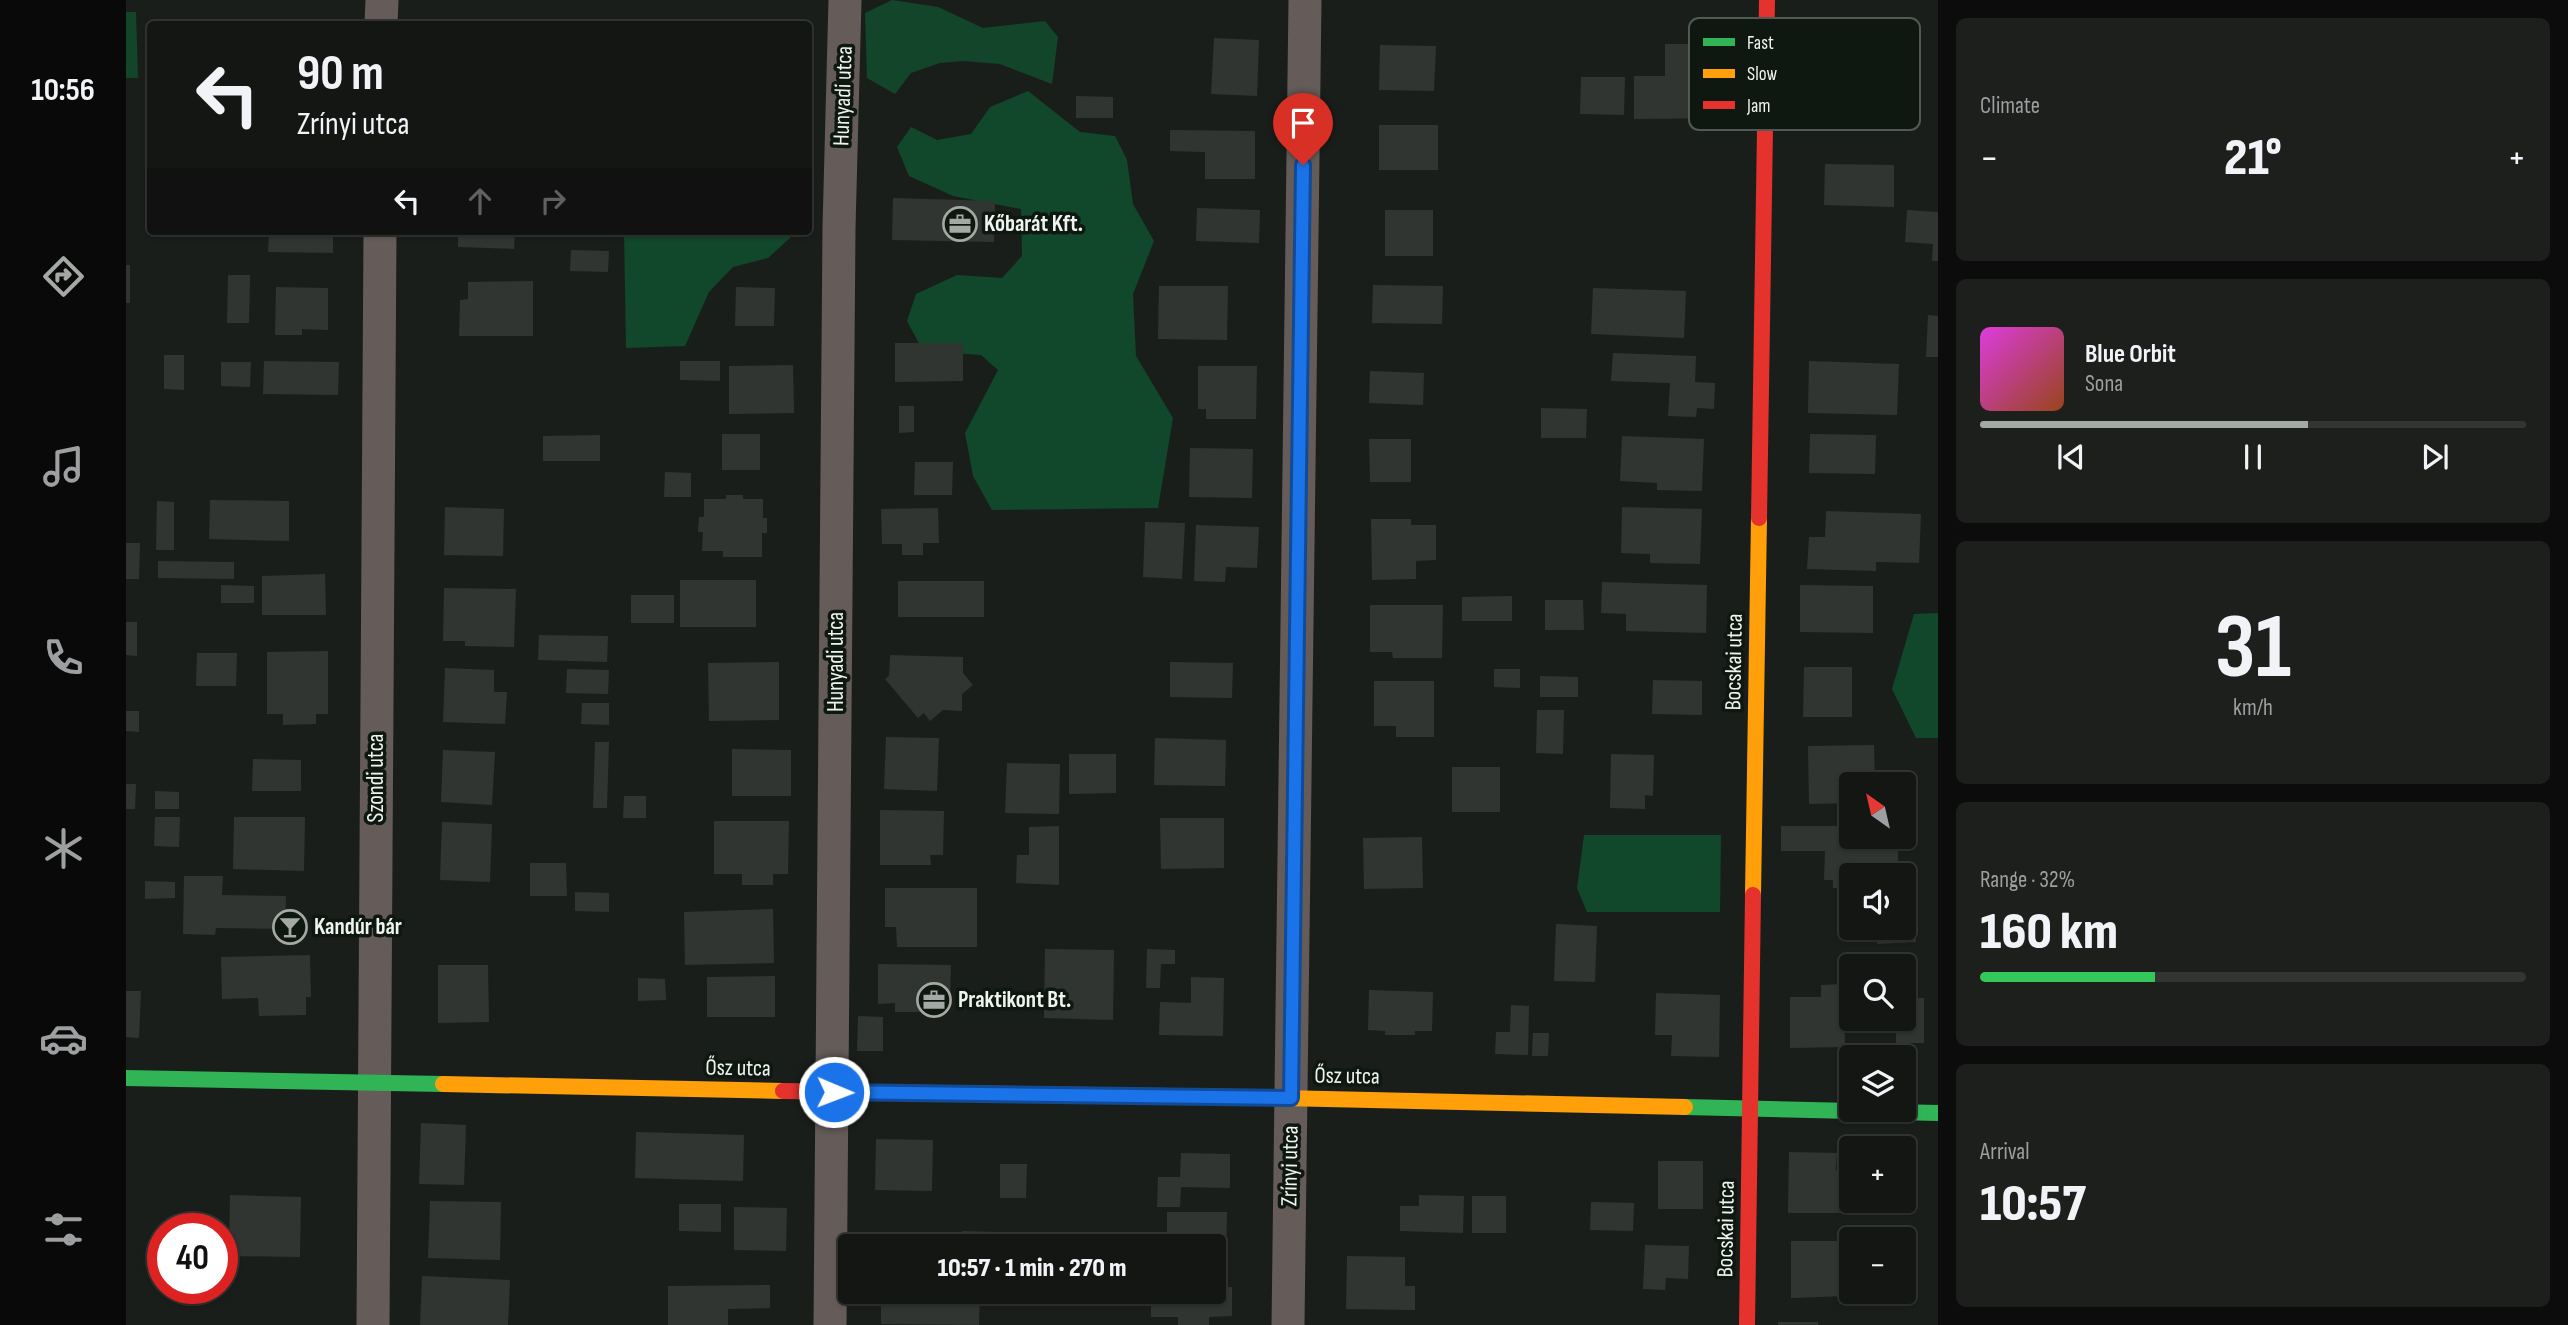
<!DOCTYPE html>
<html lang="en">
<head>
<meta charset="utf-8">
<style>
	body { margin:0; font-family:"Sofia Sans Condensed",sans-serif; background:#1d1f1d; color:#f1f3f6; height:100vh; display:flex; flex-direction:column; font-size:26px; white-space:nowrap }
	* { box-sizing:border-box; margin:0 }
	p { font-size:23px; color:#9d9fa0 }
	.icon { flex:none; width:38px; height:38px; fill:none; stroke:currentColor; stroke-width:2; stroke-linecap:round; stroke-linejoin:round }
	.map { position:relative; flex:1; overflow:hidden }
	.panel { display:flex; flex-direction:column; gap:18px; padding:18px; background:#0b0c0b; width:630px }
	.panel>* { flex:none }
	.top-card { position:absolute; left:21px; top:21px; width:665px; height:214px; border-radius:7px; box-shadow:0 2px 5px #0004,0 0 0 2px #333534; background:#141614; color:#f1f3f6; overflow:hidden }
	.needle { width:46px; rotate:326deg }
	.tools { position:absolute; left:1713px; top:772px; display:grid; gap:14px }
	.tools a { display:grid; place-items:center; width:77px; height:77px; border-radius:7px; background:#141614; box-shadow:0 2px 5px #0004,0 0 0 2px #333534; font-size:35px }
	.speed { position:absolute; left:21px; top:1213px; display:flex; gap:14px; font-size:35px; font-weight:700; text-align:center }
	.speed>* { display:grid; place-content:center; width:91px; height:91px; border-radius:50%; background:#141614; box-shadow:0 2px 5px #0004,0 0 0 2px #333534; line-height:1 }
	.speed .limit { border:10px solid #d22; background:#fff; color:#111 }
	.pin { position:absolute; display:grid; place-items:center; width:60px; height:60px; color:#fff; margin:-72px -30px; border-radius:50% 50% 50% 0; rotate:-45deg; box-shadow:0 0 7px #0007 }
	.pin .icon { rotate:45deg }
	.me { position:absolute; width:77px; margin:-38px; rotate:91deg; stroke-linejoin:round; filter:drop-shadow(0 0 5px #0008) }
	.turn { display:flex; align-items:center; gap:24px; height:147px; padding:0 35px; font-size:32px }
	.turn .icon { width:91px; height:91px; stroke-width:2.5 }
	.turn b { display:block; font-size:49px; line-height:60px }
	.lanes { display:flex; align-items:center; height:66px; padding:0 35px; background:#0003; justify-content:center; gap:35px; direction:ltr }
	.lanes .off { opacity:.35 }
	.big { font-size:52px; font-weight:800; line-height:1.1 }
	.panel .widget { flex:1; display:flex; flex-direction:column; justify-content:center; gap:10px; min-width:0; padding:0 24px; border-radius:10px; background:#1d1f1d }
	.panel .dial { align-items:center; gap:0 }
	.dial b { font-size:91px; line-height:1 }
	.song { display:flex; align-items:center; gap:21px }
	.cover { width:84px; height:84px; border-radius:10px; background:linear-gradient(135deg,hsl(300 70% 55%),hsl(20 70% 35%)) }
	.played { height:7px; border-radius:4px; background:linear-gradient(90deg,#a4a9a5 60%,#333534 60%) }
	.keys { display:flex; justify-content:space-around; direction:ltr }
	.heat { display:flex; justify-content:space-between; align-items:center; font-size:38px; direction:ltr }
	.charge { height:10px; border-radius:5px; background:linear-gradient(90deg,#34c759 32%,#333534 0) }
	.trip { position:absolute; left:712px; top:1234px; width:388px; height:70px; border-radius:7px; background:#141614; box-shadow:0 2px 5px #0004,0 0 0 2px #333534; font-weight:800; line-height:70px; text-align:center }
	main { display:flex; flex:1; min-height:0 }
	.dock { display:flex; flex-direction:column; width:126px; justify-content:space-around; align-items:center; background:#080908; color:#9d9fa0 }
	.dock .icon { width:49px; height:49px }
	.dock .active { color:#a4a9a5 }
	.dock b { font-size:32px; color:#f1f3f6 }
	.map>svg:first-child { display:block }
	.green { fill:#13452a }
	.forest { fill:#11472a }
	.building { fill:#313532 }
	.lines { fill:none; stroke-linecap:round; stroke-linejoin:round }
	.street { stroke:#655c59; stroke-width:33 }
	.fast { stroke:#30b455; stroke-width:16 }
	.slow { stroke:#ff9f0a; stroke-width:16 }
	.jam { stroke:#e5322d; stroke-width:16 }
	.route-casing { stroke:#114b97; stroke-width:18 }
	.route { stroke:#1a73e8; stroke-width:12 }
	.labels { text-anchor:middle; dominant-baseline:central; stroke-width:7; stroke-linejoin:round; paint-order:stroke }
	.street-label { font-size:23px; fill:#eef4f0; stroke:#0f1711 }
	.poi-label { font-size:23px; font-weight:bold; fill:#eef4f0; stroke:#0f1711; text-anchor:start }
	.key { fill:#0f1711; stroke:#525954; stroke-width:2 }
	.key-label { font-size:19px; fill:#eef4f0 }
</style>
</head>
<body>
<main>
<nav class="dock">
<b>10:56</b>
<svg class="icon active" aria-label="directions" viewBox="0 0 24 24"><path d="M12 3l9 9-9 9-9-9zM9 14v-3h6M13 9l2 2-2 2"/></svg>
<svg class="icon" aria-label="music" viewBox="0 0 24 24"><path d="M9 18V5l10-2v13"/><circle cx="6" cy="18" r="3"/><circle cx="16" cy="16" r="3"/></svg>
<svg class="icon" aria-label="phone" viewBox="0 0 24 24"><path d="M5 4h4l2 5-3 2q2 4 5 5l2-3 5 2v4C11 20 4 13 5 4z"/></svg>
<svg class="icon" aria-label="climate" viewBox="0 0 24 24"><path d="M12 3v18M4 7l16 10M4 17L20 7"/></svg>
<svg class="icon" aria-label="car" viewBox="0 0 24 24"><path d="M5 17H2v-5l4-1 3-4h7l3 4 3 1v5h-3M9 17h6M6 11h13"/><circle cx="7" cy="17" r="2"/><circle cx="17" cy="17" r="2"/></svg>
<svg class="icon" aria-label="filters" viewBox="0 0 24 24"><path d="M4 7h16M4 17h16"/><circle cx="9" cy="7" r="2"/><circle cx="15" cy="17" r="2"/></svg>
</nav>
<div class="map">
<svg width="1812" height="1325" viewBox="0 0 1812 1325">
	<rect width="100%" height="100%" fill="#1a1e1b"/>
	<g class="green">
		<path d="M766 0 812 7 857 28 919 21 932 37 926 84 874 64 837 61 814 63 785 73 769 94 741 78 739 13Z"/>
		<path d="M0 12H10L12 78H0Z"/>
	</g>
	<g class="forest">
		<path d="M902 91 954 132 989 136 1001 160 1007 204 1028 241 1007 294 1010 356 1047 418 1032 508 866 510 847 476 839 433 872 370 855 355 797 351 781 321 790 294 831 275 876 278 896 256 895 209 827 196 783 176 771 147 785 127 811 140 845 134 864 107Z"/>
		<path d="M498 231H664V238L642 258 607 267 583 292 559 346 500 348Z"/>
		<path d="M1812 613V738H1790L1766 689 1788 614Z"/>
		<path d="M1458 835H1595L1594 912H1461L1451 888Z"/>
	</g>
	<g class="building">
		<path d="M1088 38 1133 40 1131 96 1085 94Z"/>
		<path d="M1539 44H1608V118L1508 119V76H1539Z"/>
		<path d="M1254 45 1310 46 1308 91 1253 90Z"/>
		<path d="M1455 77H1499L1498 115 1454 114Z"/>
		<path d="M950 96 987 97V118H950Z"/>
		<rect x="1253" y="125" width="59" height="45"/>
		<path d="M1044 130 1129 131V179H1079V152L1044 151Z"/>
		<path d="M1699 164 1768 165V207L1698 205Z"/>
		<path d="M767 198 869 201 868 242 766 240Z"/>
		<path d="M1071 208 1134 210 1133 243 1070 241Z"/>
		<rect x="1259" y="210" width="48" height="46"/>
		<path d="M1781 210 1812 212V261H1806L1807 244 1779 242Z"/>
		<path d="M143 231H207V253L142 252Z"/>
		<path d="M332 231H389L388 249 332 247Z"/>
		<path d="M445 250 483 251 482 272 444 271Z"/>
		<rect x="0" y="265" width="4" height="38"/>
		<path d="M102 275H124L123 323H101Z"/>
		<path d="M407 281V336H333L334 300 342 299V282Z"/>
		<path d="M1247 285 1317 286 1316 324 1246 323Z"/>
		<path d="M1033 286H1102L1101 340 1032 339Z"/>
		<path d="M150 287 202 288V330L176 329V335H149Z"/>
		<path d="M610 287 649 288 648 326H609Z"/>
		<path d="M1467 288 1560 291 1558 338 1465 334Z"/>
		<path d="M1802 315 1812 316V357H1800Z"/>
		<path d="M769 343H837V381L769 382Z"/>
		<path d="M1487 353 1570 356 1569 382 1589 383 1588 409 1571 408 1570 417 1542 416 1544 383 1485 381Z"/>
		<path d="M38 355H58V390L38 389Z"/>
		<path d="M138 361 213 362 212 395 137 394Z"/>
		<path d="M554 361H594V381L554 380Z"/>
		<path d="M1683 361 1773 364 1771 415 1682 413Z"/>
		<path d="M95 362H125L124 387 95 386Z"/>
		<path d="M667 365 668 413 603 414V366Z"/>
		<path d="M1072 366H1131L1130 419H1080V409H1072Z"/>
		<path d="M1244 371 1298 373 1297 405 1243 403Z"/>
		<path d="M773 406H788V432L773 433Z"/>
		<path d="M1415 408 1461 409 1460 438H1415Z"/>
		<rect x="596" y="434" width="38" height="36"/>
		<path d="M1684 434 1750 435 1749 474 1683 473Z"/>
		<path d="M474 435V461H417V436Z"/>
		<path d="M1496 436 1578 439 1576 491 1531 490V483L1494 481Z"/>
		<path d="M1243 439H1285V482H1244Z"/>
		<path d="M1064 448 1127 449 1126 498 1063 497Z"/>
		<path d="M789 462H827L826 495H788Z"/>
		<path d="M539 472 565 473V497H538Z"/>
		<path d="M600 495H617V499H637V518H641V533H636V557H597V551H576L577 532H572L573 517H578V499H600Z"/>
		<path d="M84 500 163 501V541L83 539Z"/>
		<path d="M31 501 48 502V550H30Z"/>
		<path d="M319 507 378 509 377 556 318 555Z"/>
		<path d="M1496 507 1576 509 1574 564 1524 563V554L1495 553Z"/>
		<path d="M812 508 813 543H797V555H776V544H756L755 509Z"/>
		<path d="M1700 511 1795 514 1793 563 1750 562V571L1681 569 1683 537H1699Z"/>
		<path d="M1245 519H1285V525H1310V560L1290 561V579L1246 580Z"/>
		<path d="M1019 522 1059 523 1056 579 1017 577Z"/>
		<path d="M1070 525 1133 527 1131 568 1100 567 1099 582 1068 581Z"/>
		<path d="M0 543H14L13 579H0Z"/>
		<path d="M32 561 108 562V579L32 578Z"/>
		<path d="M199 574 200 615H136V576Z"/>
		<rect x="554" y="580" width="76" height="47"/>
		<rect x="772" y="581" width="86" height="36"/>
		<path d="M1476 582 1581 585 1580 633 1500 631V614L1475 613Z"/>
		<path d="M95 585 128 586V603H95Z"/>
		<path d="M1674 585 1747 586V633L1674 632Z"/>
		<path d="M318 588 390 589 388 647 339 646V641H317Z"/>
		<rect x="505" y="595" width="43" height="28"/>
		<path d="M1386 596V621H1336V597Z"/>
		<path d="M1419 600H1457L1458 630H1419Z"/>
		<path d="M1244 605H1317L1316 658H1267L1266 652H1244Z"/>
		<path d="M0 622H11V656L0 655Z"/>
		<path d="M413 635 482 636 481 662 412 660Z"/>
		<path d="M202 651V714H190V724L157 725V714H141V652Z"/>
		<path d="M71 653H111L110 686H70Z"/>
		<path d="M764 655 837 657V673L847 685 836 694V711L817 710 804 721 798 713 792 718 759 679 763 676Z"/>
		<path d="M653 662V720L583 721 582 663Z"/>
		<path d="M1044 662 1107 663 1106 698 1044 697Z"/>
		<path d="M1678 667H1726V717H1677Z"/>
		<path d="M319 668 368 670V692H381L379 724 317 722Z"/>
		<path d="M441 669 483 670 482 694 440 693Z"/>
		<path d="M1368 669H1394V688L1368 687Z"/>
		<path d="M1414 676 1452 677V697H1414Z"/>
		<path d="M1527 680 1576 681V715L1526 714Z"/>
		<path d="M1248 681H1308V737H1270V726H1248Z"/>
		<path d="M456 703H483V725L455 724Z"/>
		<path d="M1411 710H1438L1437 754 1410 753Z"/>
		<path d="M0 711H13V732L0 731Z"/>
		<path d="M760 737 813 738 811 791 758 789Z"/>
		<path d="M1029 738 1100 740 1099 786 1028 785Z"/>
		<path d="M469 742H483L481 808H467Z"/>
		<path d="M1748 745 1749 784H1726V803L1683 804 1682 746Z"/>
		<path d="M606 749 665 750V796H606Z"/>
		<path d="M317 750 369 752 366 805 315 802Z"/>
		<path d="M943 754H990V793L943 794Z"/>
		<path d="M1485 754 1528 755 1527 796 1519 795V809L1484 808Z"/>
		<path d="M127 759 175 760V791H126Z"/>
		<path d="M881 763 934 764 933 814 879 813Z"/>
		<rect x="1326" y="767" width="48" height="45"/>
		<path d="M0 784H10L9 809H0Z"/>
		<path d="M29 791 53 792V809H29Z"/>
		<path d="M498 796H520V818H497Z"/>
		<path d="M754 810 818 811 817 855H804L805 865H754Z"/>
		<path d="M29 817H54L53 847 28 846Z"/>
		<path d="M108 817H179L178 871 107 869Z"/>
		<path d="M1034 818H1098V868L1035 869Z"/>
		<path d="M588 821H663L662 874H647V885H616V874H588Z"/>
		<path d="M316 822 366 824 364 882 314 880Z"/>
		<path d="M933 826V885L890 883 891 855H903V827Z"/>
		<path d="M1655 826H1726V836H1759V845H1772V875H1726V888H1707V880H1698L1699 851H1655Z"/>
		<path d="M1296 837 1297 888 1238 889 1237 838Z"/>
		<path d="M404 863H440L441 896H404Z"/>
		<path d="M58 876H97L96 895 160 896 159 929 90 928 89 935 57 934Z"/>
		<path d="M19 881 49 882V898L19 899Z"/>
		<path d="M759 888H851V947H771L770 927H759Z"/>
		<path d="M449 892 483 893V912L449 911Z"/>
		<path d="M647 909 648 963 559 965 558 912Z"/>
		<path d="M1778 915H1789L1790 942 1751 944V928H1778Z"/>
		<path d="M1430 924 1471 926 1469 982 1428 981Z"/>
		<path d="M919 949 988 950 987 1020 918 1018Z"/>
		<path d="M1021 949 1049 950V964H1035L1034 988H1020Z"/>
		<path d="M184 955 185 997H180V1015L133 1016 132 998 96 999 95 957Z"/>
		<path d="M752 964 825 965 824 1004H802V1012H769V1003L752 1004Z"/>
		<path d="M312 965H362L363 1022 312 1023Z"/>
		<path d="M649 976V1017H581V977Z"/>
		<path d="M1065 977 1098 978 1097 1036 1033 1035 1034 1002 1065 1003Z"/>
		<path d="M512 978 539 979 540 1000 512 1001Z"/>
		<path d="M1718 984 1719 1047 1664 1048V997H1695V985Z"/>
		<path d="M1243 990 1307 992 1306 1031H1289V1035H1259V1031L1242 1030Z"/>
		<path d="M0 991H15L13 1038 0 1037Z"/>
		<path d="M1530 993 1594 995 1593 1057 1545 1056 1546 1035H1529Z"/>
		<path d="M1778 998H1798V1043H1770V1018H1778Z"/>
		<path d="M1385 1005 1403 1006 1402 1055 1369 1054 1370 1032H1384Z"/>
		<path d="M732 1016 757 1017V1051H731Z"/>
		<path d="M1407 1033H1423L1422 1056H1406Z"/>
		<path d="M295 1123 340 1125 338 1185 293 1184Z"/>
		<path d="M510 1132 618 1135 617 1181 509 1178Z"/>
		<path d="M750 1139 807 1140 806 1191 749 1190Z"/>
		<path d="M1663 1152 1711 1153 1710 1170H1726V1200H1729V1213H1662Z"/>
		<path d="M1055 1153 1104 1154V1188L1055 1187 1054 1207H1031L1032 1177H1054Z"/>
		<rect x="1532" y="1161" width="45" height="48"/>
		<path d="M874 1164H901L900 1198H874Z"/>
		<path d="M104 1195 175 1197 174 1257 103 1256Z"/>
		<path d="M1293 1195 1338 1196 1337 1233 1274 1231V1206H1293Z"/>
		<rect x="1346" y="1196" width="34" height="37"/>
		<path d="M304 1201 375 1202 374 1260 302 1258Z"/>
		<path d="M1465 1202 1508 1203 1507 1231 1464 1230Z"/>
		<path d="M553 1204H595V1232L553 1231Z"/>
		<path d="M608 1207 661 1208 660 1251 608 1250Z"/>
		<path d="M1041 1212H1101L1100 1268H1088V1246H1041Z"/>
		<path d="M836 1231 872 1232V1246H835Z"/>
		<path d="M1665 1241H1719L1720 1296 1665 1298Z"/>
		<path d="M1519 1245 1563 1246 1562 1279 1540 1278 1539 1290 1517 1289Z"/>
		<path d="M1221 1256 1279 1257V1286H1289V1310L1220 1309Z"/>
		<path d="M296 1276 384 1280 382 1325H294Z"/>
		<path d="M644 1285V1308L602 1309V1325H542V1286Z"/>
		<path d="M1088 1287H1106V1316L1083 1317V1325H1052V1317H1025V1292H1088Z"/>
		<path d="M755 1292H854L853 1325 755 1324Z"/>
		<rect x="1652" y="1322" width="40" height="3"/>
	</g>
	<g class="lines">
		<g class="street">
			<path d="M255 24 256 0"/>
			<path d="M247 1325 254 231"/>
			<path d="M704 1325 713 228 719 0"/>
			<path d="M1162 1325 1179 0"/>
		</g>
		<g class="fast">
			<path d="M0 1078 317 1084"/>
			<path d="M1559 1107 1812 1113"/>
		</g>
		<g class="slow">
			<path d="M1627 895 1633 518"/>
			<path d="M317 1084 657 1091"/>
			<path d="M1115 1097 1559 1107"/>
		</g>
		<g class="jam">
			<path d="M1633 518 1641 0"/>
			<path d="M657 1091 1115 1097"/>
			<path d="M1621 1325 1627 895"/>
		</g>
	</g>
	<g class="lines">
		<g class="route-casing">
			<path id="route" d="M708 1092 1165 1098 1177 165"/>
		</g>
		<use href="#route" class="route"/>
	</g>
	<defs>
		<g id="office-ring" transform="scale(1.75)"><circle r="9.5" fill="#0f1711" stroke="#a4a9a5" stroke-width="1.5"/><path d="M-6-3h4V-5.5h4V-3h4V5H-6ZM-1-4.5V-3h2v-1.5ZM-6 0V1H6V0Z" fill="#a4a9a5"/></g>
		<g id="bar-ring" transform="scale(1.75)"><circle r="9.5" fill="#0f1711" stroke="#a4a9a5" stroke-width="1.5"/><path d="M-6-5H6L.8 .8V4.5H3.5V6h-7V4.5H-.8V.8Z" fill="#a4a9a5"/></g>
	</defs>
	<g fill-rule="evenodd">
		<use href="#office-ring" x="834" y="224"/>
		<use href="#bar-ring" x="164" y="927"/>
		<use href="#office-ring" x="808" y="1000"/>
	</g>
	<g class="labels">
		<g class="street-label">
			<text transform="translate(717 96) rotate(-88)">Hunyadi utca</text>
			<text transform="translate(710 662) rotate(-90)">Hunyadi utca</text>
			<text transform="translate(1608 662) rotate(-89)">Bocskai utca</text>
			<text transform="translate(250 778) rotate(-90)">Szondi utca</text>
			<text transform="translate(612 1068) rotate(1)">Ősz utca</text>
			<text transform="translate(1221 1076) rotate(1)">Ősz utca</text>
			<text transform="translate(1164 1166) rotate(-89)">Zrínyi utca</text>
			<text transform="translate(1600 1229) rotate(-89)">Bocskai utca</text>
		</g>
		<g class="poi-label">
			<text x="858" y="224">Kőbarát Kft.</text>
			<text x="188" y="927">Kandúr bár</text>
			<text x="832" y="1000">Praktikont Bt.</text>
		</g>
	</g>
	<rect x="1563" y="18" width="231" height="112" rx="10" class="key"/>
	<rect x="1577" y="38" width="32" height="8" fill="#30b455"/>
	<rect x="1577" y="69" width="32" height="9" fill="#ff9f0a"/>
	<rect x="1577" y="101" width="32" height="8" fill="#e5322d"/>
	<g class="key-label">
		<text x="1621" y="49">Fast</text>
		<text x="1621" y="80">Slow</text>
		<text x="1621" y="112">Jam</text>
	</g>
</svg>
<div class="tools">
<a><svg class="needle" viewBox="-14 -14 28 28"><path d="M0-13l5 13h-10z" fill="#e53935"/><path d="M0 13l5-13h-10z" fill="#9d9fa0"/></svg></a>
<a><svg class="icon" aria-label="sound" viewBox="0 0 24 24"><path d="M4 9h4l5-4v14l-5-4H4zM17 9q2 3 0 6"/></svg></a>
<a><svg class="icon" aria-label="search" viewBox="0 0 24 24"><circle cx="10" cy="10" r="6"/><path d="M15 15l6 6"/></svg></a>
<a><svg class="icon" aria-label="layers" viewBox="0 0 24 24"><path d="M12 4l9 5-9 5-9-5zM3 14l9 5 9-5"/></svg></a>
<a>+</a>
<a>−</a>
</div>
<div class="speed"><div class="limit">40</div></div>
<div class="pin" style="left:1177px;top:165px;background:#d93025"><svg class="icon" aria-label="arrive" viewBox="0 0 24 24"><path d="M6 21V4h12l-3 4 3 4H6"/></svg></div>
<svg class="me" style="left:708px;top:1092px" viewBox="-20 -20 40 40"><circle r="17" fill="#1a73e8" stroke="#fff" stroke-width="3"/><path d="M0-11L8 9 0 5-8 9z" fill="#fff"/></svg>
<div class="trip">10:57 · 1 min · 270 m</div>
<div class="top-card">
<div class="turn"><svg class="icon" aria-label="left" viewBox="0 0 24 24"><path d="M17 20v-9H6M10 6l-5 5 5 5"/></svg><div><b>90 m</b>Zrínyi utca</div></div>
<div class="lanes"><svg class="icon" aria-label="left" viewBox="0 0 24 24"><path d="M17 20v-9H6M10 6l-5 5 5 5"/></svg><svg class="icon off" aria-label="ahead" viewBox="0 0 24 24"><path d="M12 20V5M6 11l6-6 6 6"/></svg><svg class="icon off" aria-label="right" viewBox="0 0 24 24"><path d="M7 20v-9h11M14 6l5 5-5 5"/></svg></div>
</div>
</div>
<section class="panel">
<div class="widget"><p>Climate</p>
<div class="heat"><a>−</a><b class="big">21°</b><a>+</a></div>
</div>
<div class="widget">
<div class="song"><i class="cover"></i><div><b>Blue Orbit</b><p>Sona</p></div></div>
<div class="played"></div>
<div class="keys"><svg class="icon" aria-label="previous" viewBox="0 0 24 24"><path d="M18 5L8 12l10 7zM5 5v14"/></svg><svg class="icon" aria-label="pause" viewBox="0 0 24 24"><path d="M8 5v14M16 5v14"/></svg><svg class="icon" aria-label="next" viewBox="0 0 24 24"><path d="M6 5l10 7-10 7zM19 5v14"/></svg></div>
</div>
<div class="widget dial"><b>31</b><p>km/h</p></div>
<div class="widget"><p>Range · 32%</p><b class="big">160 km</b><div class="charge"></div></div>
<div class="widget"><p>Arrival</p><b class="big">10:57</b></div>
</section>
</main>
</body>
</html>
